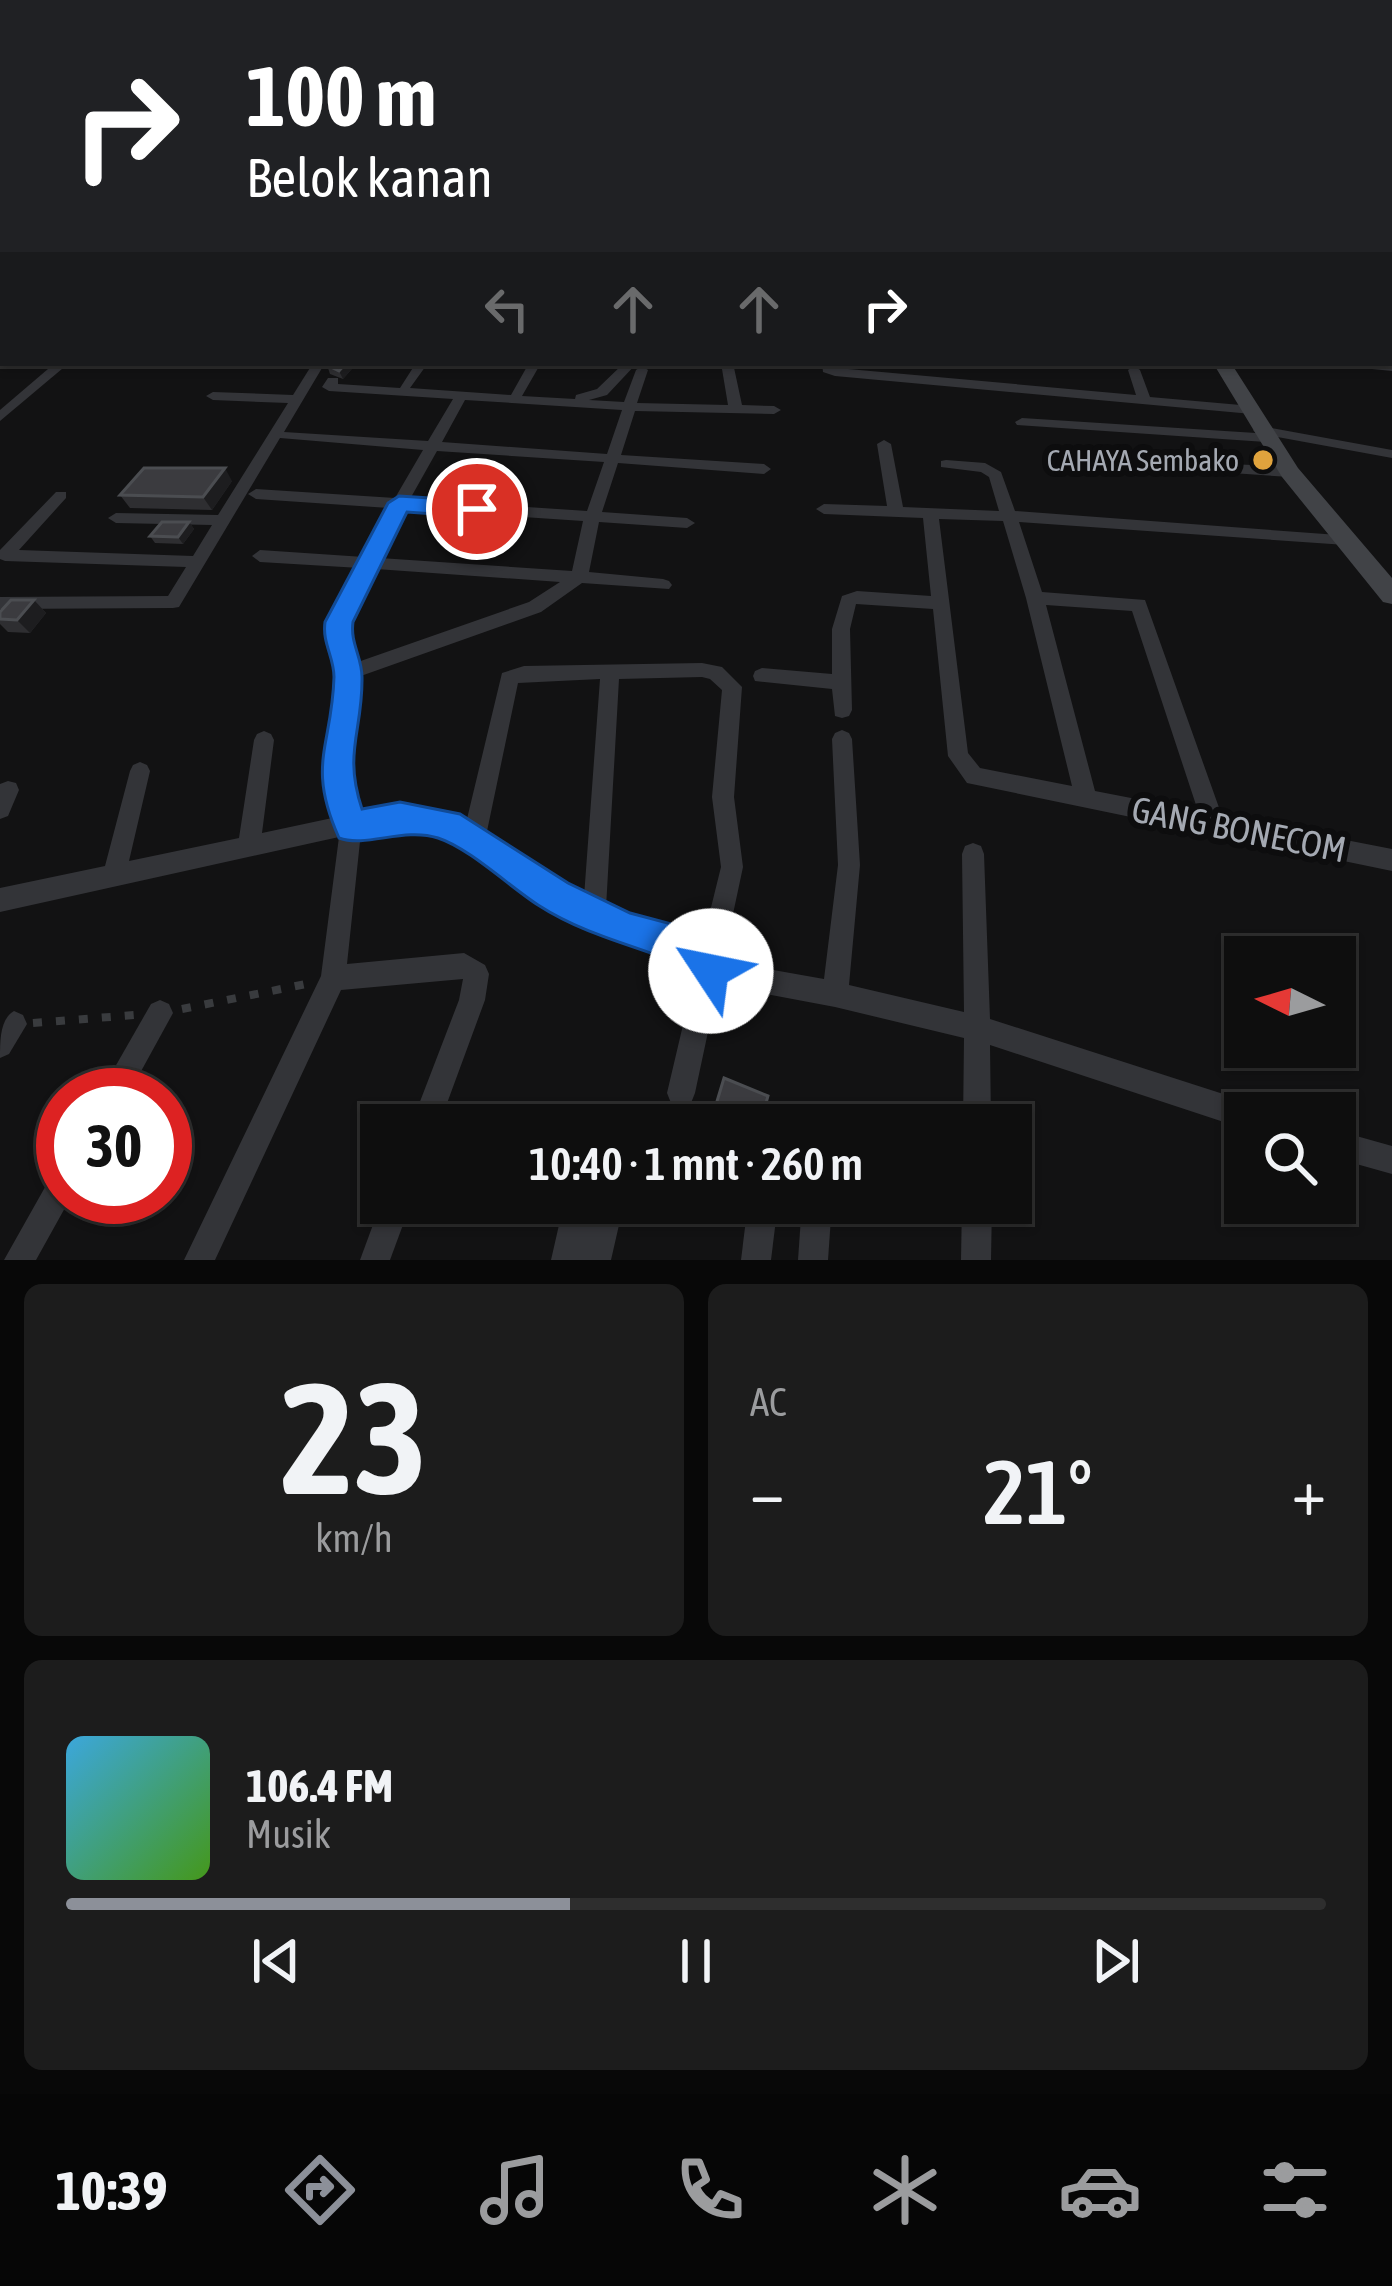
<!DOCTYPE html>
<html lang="id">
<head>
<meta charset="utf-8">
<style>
	body { margin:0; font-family:"Asap Condensed",sans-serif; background:#1c1c1c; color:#f1f3f6; height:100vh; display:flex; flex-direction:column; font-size:45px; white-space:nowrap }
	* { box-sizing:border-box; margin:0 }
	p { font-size:39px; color:#9b9c9e }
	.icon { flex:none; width:66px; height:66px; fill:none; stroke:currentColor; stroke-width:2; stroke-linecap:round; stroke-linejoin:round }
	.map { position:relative; height:1260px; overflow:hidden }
	.drawer { display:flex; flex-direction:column; gap:24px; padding:24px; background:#080808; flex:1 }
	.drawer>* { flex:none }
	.top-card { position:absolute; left:0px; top:0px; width:1392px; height:366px; box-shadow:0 3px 9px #0004,0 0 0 3px #2e2e2e; background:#202124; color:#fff; overflow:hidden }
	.needle { width:78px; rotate:275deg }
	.fabs { position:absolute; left:1224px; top:936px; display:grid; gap:24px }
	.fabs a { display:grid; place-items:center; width:132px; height:132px; border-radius:0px; background:#0e0e0e; box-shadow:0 3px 9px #0004,0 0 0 3px #2e2e2e; font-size:60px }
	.speed { position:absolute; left:36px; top:1068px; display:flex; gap:24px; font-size:60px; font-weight:700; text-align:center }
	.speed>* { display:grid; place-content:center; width:156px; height:156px; border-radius:50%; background:#0e0e0e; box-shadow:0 3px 9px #0004,0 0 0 3px #2e2e2e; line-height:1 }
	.speed .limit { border:18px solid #d22; background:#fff; color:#111 }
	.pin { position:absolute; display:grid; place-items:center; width:102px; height:102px; color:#fff; margin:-51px; border:6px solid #fff; border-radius:50%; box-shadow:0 3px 12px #0007 }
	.me { position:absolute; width:132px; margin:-66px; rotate:304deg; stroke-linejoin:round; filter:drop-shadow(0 0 9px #0008) }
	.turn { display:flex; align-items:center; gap:42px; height:252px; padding:0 48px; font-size:54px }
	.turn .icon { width:156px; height:156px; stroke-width:2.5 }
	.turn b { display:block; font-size:84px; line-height:102px }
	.lanes { display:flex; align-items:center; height:114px; padding:0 48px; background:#0003; justify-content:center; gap:60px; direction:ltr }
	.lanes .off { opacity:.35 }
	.big { font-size:90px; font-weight:600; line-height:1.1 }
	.drawer .tile { flex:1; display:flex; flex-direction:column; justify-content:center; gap:18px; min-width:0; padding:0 42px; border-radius:18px; background:#1c1c1c }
	.drawer .dial { align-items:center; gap:0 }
	.dial b { font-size:156px; line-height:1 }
	.song { display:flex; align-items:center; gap:36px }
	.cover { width:144px; height:144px; border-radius:18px; background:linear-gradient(135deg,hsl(200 70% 55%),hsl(100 70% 35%)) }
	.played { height:12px; border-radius:6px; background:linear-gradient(90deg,#8c9099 40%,#2e2e2e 40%) }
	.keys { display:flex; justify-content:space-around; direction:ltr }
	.heat { display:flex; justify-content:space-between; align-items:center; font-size:66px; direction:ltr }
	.drawer .tiles { flex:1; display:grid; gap:24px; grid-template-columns:1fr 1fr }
	.tile:last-child { grid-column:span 2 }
	.trip { position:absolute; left:360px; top:1104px; width:672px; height:120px; border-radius:0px; background:#0e0e0e; box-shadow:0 3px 9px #0004,0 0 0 3px #2e2e2e; font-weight:600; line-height:120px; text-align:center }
	.tabs { display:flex; height:192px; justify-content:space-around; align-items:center; background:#060606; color:#9b9c9e }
	.tabs .icon { width:84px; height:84px }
	.tabs .current { color:#8c9099 }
	.tabs b { font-size:54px; color:#f1f3f6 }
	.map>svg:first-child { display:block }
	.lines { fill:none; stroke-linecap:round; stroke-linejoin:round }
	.path { stroke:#393b3e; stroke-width:8; stroke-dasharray:9 14; stroke-linecap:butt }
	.street { fill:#333438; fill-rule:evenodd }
	.secondary { fill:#414347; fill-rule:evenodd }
	.wall { fill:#2e2e31 }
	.shaded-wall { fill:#1d1d1f }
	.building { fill:#3b3b3f; stroke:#4b4d51; stroke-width:3 }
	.route { fill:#1a73e8; stroke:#114b97; stroke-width:3 }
	.poi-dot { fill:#e0a33d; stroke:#0d0d0e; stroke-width:4.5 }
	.labels { text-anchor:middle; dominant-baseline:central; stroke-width:12; stroke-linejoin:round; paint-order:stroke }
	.poi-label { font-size:30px; fill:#a4a9b2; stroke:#0d0d0e; text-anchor:end }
	.near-street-label { font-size:36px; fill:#a4a9b2; stroke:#0d0d0e }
</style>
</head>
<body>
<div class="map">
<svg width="1392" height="1260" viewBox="0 0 1392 1260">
	<rect width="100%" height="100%" fill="#121213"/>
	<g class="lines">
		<g class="path">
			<path d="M182 1009 306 984"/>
			<path d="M33 1023 135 1015"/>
		</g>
		<g class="street">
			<path d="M1389 212 1392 213V221L1389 220Z"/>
			<rect x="1389" y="239" width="3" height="6"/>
			<rect x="1389" y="327" width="3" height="8"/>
			<rect x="0" y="328" width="3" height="8"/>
			<path d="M55 363H69L0 421V410Z"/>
			<path d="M313 363H325L284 432 428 441 453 399 329 391 322 387 328 378H338V384L400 388 416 363H428L410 388 511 395 529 363H541L522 396 575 399 576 395 597 389 624 363H637L607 395 589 400 624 402 636 370 642 366 648 370 637 403 728 405 721 363H733L742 405 774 406 781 410 774 414 635 411 621 455 764 464 771 469 764 474 618 463 602 512 687 518 695 523 687 528 599 522 589 572 663 579 669 581 672 585 669 589 582 583 541 612 358 677 345 775 358 813C391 806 436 803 466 823L502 673 524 666 702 663 722 667 742 687 734 797 743 867 723 961 824 979 838 865 832 739 835 733 842 730 849 733 852 739 860 865 849 985 964 1012 962 854 965 846 973 843 981 846 984 854 990 1019 1245 1101 1255 1105 1258 1113H1245V1129L990 1045 991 1125H963L964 1038 835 1007 718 985 695 1093 691 1103 681 1107 671 1103 667 1093 695 974 664 951 627 942 586 925 584 922 547 904 445 833 400 827 361 832 347 964 464 953 485 965 489 974 485 1000 439 1125H411L459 1000 463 979 341 990 215 1260H184L321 976 339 837 0 912V888L105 866 130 771 133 765 140 762 147 765 150 771 129 861 239 838 254 740 257 734 264 731 271 734 274 740 262 833 337 817 325 775 340 673 328 641 330 622 360 568 260 562 252 556 260 550 364 557 389 508 256 499 248 494 256 489 395 498 423 450 280 438 179 607 173 608 0 609V597L168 596 186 567 5 561 0 559V550L56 492H66V498L19 550 193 556 212 525 116 523 108 518 116 513 218 515 288 403 213 400 206 396 213 392 293 395ZM465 400 622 410 607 454 442 442ZM437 451 604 462 587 511 410 499ZM404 509 583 521 572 571 380 558 383 547ZM376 569 560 582 529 602 355 663C339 622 357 605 376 569ZM702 677 710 679 722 690 712 797 721 867 701 948 679 931 629 918 606 908 619 679ZM600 679 584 897 563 888 486 836 518 683Z"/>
			<path d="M822 363H834V367L837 368 1136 395 1128 370 1134 366 1140 370 1150 397 1252 406 1259 410 1252 414 835 376 823 372Z"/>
			<path d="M1356 363H1392V371L1362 368Z"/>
			<path d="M1022 418 1256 433 1253 430 1260 426 1392 450V458L1272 436 1271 441 1266 442 1017 425 1015 422Z"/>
			<path d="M884 440 891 444 903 507 999 511 989 477 981 472 941 467V461L946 460 985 463 1001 472 1015 511 1352 536 1354 540 1346 545 1019 522 1042 592 1145 600 1222 816 1392 849V871L967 783 948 756 933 609 856 604 850 629 852 710 849 716 842 718 835 716 832 689 755 681 753 676 755 671 762 668 832 674V629L842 596 857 591 931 596 923 518 824 514 816 509 824 504 887 506 877 444ZM939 519 1003 521 1026 598 1072 786 980 768 968 753ZM1046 605 1132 611 1198 811 1095 791Z"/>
			<path d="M1149 460 1290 467 1297 472 1290 477 1144 467V461Z"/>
			<path d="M8 781 16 783 19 790 8 816 0 819V784Z"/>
			<path d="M160 1000 169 1004 173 1013 128 1095H99L151 1004Z"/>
			<path d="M14 1011 23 1015 27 1024 9 1054 0 1058C0 1040 0 1019 14 1011Z"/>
			<path d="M602 1111 624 1115 628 1125H588L592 1115Z"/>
			<path d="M1335 1130 1392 1146V1174L1335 1158Z"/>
			<path d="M63 1168V1197H71L36 1260H4L53 1173Z"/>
			<path d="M381 1203H411L390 1260H360Z"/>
			<path d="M564 1203H594L590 1220 594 1203H624L611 1260H551Z"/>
			<path d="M748 1203H778L771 1260H741Z"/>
			<path d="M802 1203H832L828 1260H798Z"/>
			<path d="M962 1203H992L991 1260H961Z"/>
		</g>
		<path class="secondary" d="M1213 363H1231L1298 468 1392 578V604L1383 602 1282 477Z"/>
	</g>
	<g class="wall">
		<path d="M243 363H275L272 366Z"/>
		<path d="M357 363 343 379 330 374 327 365Z"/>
		<path d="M232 481 212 510 130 508 120 495Z"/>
		<path d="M189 522 194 529 183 544 155 543 150 536Z"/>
		<path d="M34 600 46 613 30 633 8 632 0 624V612Z"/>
		<path d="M712 1118 760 1125H715L711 1123Z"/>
	</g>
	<g class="shaded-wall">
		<path d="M346 363H357L343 379 339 371Z"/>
		<path d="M225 468 232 481 212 510 203 497Z"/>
		<path d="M189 522 194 529 183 544 178 537Z"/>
		<path d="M34 600 46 613 30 633 17 620Z"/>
	</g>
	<g class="building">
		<path d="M3 254V270H0V256Z"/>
		<path d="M328 363H346L339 371 327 365Z"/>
		<path d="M144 468H225L203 497 120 495Z"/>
		<path d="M162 522H189L178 537 150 536Z"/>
		<path d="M11 600H34L17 620 0 619V612Z"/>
		<path d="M724 1078 768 1096 760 1125H729L712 1118Z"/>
	</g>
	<linearGradient id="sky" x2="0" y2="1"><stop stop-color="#0a0a0a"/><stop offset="0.52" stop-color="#333944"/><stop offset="1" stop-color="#333944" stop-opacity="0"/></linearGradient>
	<rect width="1392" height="368" fill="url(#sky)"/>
	<path class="route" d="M399 496 477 501 488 509 477 517 407 512 353 622C350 643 362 657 362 677 363 731 343 752 362 809L400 802 460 814 568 883 630 913 683 927 724 958 730 971 724 984 711 990C691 982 677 962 657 955 616 941 575 929 538 905 510 887 469 848 438 838 403 827 367 848 339 838 306 764 332 747 334 677 334 657 322 643 325 622L388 503Z"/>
	<circle class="poi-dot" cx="1263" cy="460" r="12"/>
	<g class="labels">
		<g class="poi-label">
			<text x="1239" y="460">CAHAYA Sembako</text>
		</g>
		<g class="near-street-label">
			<text transform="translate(1239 829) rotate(11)">GANG BONECOM</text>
		</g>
	</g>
</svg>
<div class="fabs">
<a><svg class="needle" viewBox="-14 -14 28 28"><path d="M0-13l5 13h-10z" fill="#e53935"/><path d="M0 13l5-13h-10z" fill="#9b9c9e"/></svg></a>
<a><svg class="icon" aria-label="search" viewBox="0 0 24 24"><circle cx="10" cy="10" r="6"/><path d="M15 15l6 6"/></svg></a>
</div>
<div class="speed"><div class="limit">30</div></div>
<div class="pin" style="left:477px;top:509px;background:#d93025"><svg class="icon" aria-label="arrive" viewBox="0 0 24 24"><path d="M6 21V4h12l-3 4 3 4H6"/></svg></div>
<svg class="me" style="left:711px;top:971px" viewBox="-20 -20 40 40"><circle r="19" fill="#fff"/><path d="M0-13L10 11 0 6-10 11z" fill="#1a73e8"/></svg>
<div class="trip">10:40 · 1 mnt · 260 m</div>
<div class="top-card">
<div class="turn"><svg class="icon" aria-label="right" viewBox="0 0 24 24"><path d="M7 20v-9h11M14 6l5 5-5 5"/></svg><div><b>100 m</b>Belok kanan</div></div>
<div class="lanes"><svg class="icon off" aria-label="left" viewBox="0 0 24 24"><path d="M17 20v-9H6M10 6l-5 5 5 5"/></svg><svg class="icon off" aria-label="ahead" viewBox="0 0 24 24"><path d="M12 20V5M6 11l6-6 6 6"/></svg><svg class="icon off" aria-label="ahead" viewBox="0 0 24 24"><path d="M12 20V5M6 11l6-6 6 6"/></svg><svg class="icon" aria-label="right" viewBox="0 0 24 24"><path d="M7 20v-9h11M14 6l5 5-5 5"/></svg></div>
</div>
</div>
<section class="drawer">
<div class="tiles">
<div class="tile dial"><b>23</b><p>km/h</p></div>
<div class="tile"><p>AC</p>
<div class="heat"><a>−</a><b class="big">21°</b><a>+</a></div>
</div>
<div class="tile">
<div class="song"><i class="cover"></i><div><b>106.4 FM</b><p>Musik</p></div></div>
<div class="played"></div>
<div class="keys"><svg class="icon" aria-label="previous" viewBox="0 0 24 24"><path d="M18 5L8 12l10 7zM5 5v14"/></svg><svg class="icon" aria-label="pause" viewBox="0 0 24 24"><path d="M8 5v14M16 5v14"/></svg><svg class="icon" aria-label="next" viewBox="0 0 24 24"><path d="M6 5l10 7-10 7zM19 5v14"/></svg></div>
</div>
</div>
</section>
<nav class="tabs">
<b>10:39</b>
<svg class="icon current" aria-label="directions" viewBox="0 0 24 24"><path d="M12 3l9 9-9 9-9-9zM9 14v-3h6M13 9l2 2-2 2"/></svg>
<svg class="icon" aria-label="music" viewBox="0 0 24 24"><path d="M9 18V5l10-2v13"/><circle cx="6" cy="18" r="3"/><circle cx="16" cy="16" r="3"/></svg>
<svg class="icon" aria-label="phone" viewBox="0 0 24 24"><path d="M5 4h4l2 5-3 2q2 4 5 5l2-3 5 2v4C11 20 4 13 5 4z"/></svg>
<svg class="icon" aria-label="climate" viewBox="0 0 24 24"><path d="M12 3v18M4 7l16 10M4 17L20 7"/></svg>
<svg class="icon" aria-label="car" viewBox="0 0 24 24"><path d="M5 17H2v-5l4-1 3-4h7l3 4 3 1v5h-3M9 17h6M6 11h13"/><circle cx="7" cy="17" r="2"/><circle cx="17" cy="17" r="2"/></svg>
<svg class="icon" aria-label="filters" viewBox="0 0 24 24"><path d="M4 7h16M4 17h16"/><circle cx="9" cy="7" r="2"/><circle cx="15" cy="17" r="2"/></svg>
</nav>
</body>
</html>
